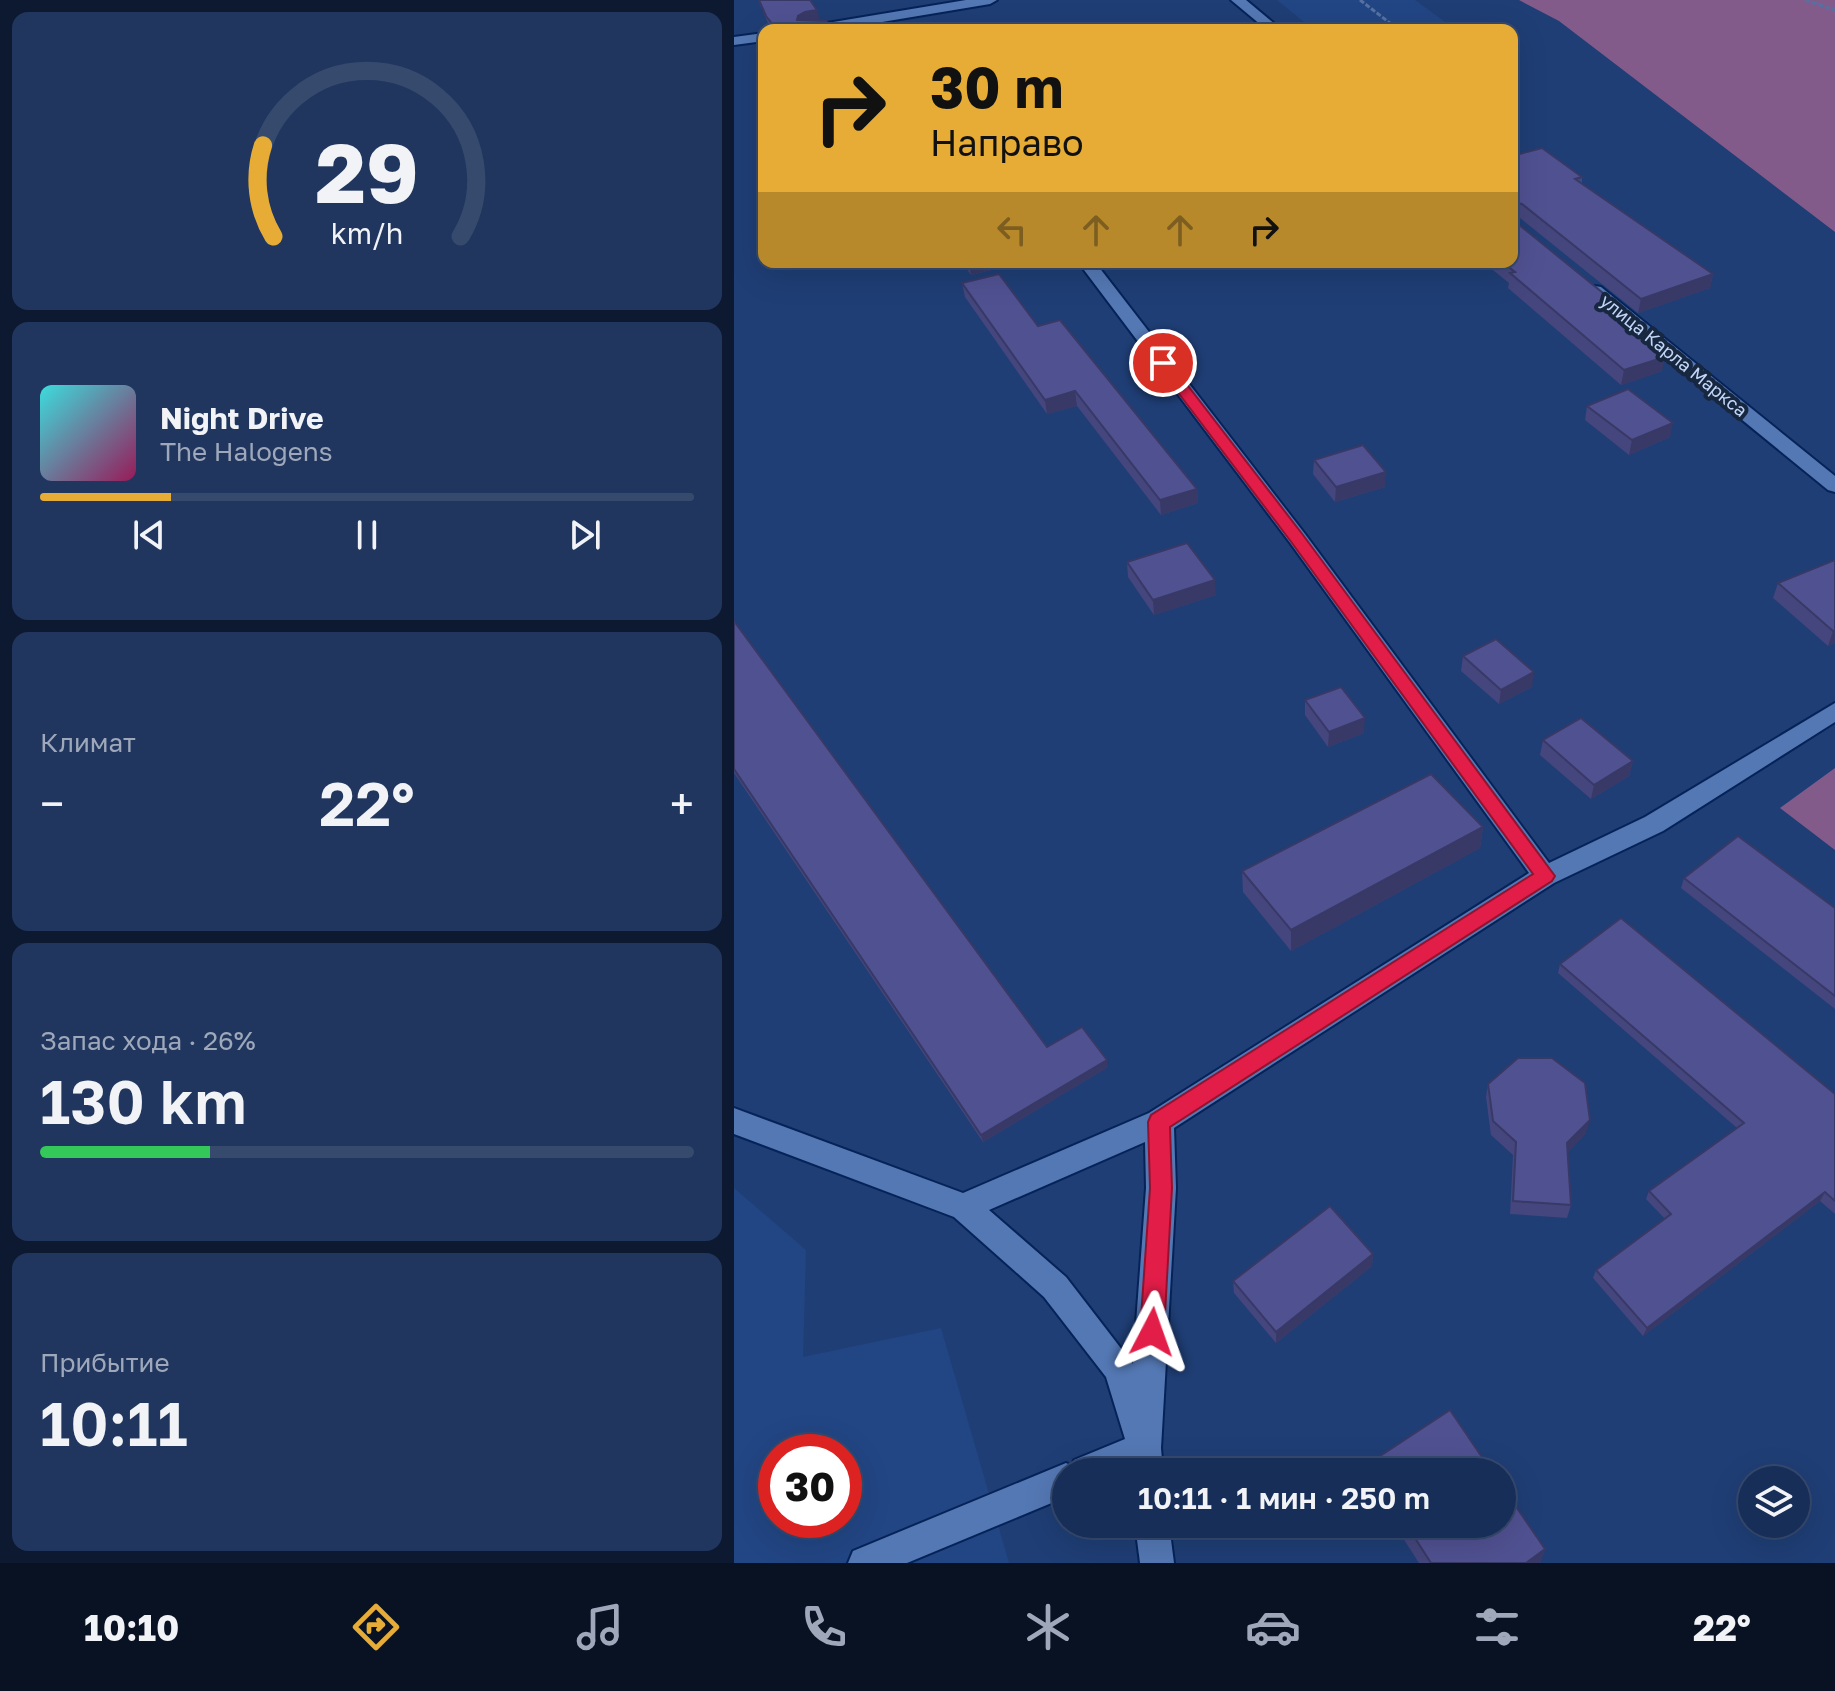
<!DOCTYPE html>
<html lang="ru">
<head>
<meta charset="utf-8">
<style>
	body { margin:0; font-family:"Golos Text",sans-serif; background:#20365e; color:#f1f3f6; height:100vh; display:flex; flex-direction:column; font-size:30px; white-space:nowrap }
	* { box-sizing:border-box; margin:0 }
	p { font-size:26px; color:#9ea8ba }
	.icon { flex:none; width:44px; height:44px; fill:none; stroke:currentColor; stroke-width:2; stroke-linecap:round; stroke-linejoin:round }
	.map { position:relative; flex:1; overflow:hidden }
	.side { display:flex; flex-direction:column; gap:12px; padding:12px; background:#0d1930; width:734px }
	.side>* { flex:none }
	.guide { position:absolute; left:24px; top:24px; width:760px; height:244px; border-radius:16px; box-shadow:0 8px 32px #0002,0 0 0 2px #364a6e; background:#e6ac36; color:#111; overflow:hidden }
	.fabs { position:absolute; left:1004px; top:1466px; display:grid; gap:16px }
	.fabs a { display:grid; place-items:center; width:72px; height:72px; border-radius:50%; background:#172e58; box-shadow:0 8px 32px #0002,0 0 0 2px #364a6e; font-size:40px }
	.speed { position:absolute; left:24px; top:1434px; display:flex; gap:16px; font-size:40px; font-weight:700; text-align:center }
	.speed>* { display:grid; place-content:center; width:104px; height:104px; border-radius:50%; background:#172e58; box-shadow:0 8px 32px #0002,0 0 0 2px #364a6e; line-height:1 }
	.speed .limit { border:12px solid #d22; background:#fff; color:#111 }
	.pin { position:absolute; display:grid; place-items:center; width:68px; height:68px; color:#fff; margin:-34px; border:4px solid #fff; border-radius:50%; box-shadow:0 2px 8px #0007 }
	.me { position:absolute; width:88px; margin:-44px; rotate:4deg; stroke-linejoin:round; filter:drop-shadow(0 0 6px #0008) }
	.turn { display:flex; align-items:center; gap:28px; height:168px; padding:0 40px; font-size:36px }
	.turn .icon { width:104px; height:104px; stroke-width:2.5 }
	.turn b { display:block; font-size:56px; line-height:68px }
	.lanes { display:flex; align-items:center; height:76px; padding:0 40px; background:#0003; justify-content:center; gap:40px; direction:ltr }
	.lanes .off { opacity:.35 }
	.big { font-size:60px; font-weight:600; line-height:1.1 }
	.side .widget { flex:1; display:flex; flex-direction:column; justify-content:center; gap:12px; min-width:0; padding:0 28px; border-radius:16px; background:#20365e }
	.side .dial { align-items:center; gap:0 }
	.dial svg { height:208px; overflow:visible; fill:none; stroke:#364a6e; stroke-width:7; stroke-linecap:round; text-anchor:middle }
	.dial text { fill:#f1f3f6; stroke:none }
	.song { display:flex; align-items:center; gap:24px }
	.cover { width:96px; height:96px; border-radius:12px; background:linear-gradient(135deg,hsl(180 70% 55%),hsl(330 70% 35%)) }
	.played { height:8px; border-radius:4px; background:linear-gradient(90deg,#e6ac36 20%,#364a6e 20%) }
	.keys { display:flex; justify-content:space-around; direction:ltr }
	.heat { display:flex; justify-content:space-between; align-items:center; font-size:44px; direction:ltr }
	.charge { height:12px; border-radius:6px; background:linear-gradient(90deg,#34c759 26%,#364a6e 0) }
	.trip { position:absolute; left:318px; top:1458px; width:464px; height:80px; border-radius:40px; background:#172e58; box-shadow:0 8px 32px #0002,0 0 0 2px #364a6e; font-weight:600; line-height:80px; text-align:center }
	.dock { display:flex; height:128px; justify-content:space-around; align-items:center; background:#091223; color:#9ea8ba }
	.dock .icon { width:56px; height:56px }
	.dock .selected { color:#e6ac36 }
	.dock b { font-size:36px; color:#f1f3f6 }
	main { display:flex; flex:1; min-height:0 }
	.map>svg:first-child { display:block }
	.built { fill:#224684; fill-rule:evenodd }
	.green { fill:#835b8b }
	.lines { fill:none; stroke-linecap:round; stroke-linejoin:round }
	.minor-casing { stroke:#052358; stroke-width:4 }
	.path { stroke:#5671a1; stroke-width:3; stroke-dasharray:5 2; stroke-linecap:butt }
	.minor { fill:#5478b4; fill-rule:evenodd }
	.wall { fill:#45467d }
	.shaded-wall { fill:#383966 }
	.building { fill:#505191; stroke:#383966; stroke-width:2 }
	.route { fill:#e11d48; stroke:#92132f; stroke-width:2 }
	.labels { text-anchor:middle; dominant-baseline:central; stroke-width:8; stroke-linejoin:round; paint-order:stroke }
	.far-street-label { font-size:18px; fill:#c2d6f7; stroke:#182740 }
</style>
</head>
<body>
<main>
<section class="side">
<div class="widget dial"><svg viewBox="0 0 100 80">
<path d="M14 69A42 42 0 1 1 86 69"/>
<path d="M14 69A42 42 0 0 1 10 34" stroke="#e6ac36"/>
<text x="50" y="56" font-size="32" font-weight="700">29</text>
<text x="50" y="72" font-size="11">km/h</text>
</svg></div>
<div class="widget">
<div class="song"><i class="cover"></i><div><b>Night Drive</b><p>The Halogens</p></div></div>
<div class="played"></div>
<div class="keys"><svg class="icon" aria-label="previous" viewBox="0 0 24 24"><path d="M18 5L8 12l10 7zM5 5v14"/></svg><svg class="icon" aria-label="pause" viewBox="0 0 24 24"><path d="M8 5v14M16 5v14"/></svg><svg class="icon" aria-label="next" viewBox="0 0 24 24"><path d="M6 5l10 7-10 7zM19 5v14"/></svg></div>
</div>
<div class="widget"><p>Климат</p>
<div class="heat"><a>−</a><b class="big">22°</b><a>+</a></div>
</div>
<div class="widget"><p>Запас хода · 26%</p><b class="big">130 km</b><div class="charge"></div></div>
<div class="widget"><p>Прибытие</p><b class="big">10:11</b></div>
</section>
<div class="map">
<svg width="1101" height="1563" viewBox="0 0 1101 1563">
	<rect width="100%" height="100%" fill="#1f3e75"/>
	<g class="built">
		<path d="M543 0H681L722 30H580Z"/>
		<path d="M0 1188 72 1250 69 1357 207 1328 275 1563H0ZM42 1452H110V1520H42Z"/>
	</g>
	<g class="green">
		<path d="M785 0H1101V232L825 21Z"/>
		<path d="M1101 768V850L1046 808Z"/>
	</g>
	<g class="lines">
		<g class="minor-casing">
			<g id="minor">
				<path d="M232 0H263L256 4 100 30H68L75 26Z"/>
				<path d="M497 0H512L548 30H533Z"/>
				<path d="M30 33V41L0 45V37Z"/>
				<path d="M344 262H361L571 534 815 863 911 817 1101 703V722L929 831 820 883 440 1128 442 1188 427 1448 429 1472H332V1497L173 1563H114L119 1551 332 1463 338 1466 340 1460 391 1439 372 1377 310 1297 220 1217 0 1134V1108L229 1193 415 1113 795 873 557 544ZM411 1142 412 1188 399 1364 332 1277 255 1210Z"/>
				<path d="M861 286 867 287 1101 476V492L1094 490 855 295 852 291Z"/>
				<path d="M401 1524H435L440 1563H406Z"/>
			</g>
		</g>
		<g class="path">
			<path d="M626 0 665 30"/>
			<path d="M1071 0 1101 10"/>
		</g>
		<use href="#minor" class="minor"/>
	</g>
	<g class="wall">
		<path d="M24 0H76L86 21 99 30H37Z"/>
		<path d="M778 156 848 177V184L979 274 976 288 904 313 786 218 778 216Z"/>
		<path d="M228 262H276L277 265 237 275Z"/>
		<path d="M749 262H778L883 318 928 371 887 385 774 288 775 283Z"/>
		<path d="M228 283 304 326 463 489 464 503 427 515 343 406 313 414 231 297Z"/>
		<path d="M853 406 936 437 895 455 851 420Z"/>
		<path d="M580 460 651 487 601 502 579 474Z"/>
		<path d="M1101 560V643L1094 646 1039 598 1044 583Z"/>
		<path d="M393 562 482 595 420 615 394 577Z"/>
		<path d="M0 621 313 1047 374 1067 249 1142 0 773Z"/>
		<path d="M729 656 798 687 765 704 727 671Z"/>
		<path d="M571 700 630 733 594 747 571 715Z"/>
		<path d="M809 740 899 761 895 776 857 799 806 755Z"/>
		<path d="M749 827 746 848 557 951 509 892 508 871Z"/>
		<path d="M950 878 1101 908V1009L947 888Z"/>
		<path d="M826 964 1101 1094V1214L1086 1201 909 1336 859 1278 862 1270 931 1219 912 1199 915 1191 1003 1128 824 973Z"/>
		<path d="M754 1084 852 1133 834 1152 837 1205 833 1218 776 1214 779 1155 757 1135 752 1097Z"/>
		<path d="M639 1254 638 1266 542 1343 500 1293 499 1281Z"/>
		<path d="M634 1464 758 1472H633Z"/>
		<path d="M660 1524H768L811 1549 806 1563H685Z"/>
	</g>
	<g class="shaded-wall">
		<path d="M83 10 86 21 63 20 64 16 71 12Z"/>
		<path d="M243 262H276L277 265 237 275 235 264Z"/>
		<path d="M979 274 976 288 904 313 907 299Z"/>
		<path d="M885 306 883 321 873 311Z"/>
		<path d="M931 357 928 371 887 385 890 370Z"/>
		<path d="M341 391 343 406 313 414 311 400Z"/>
		<path d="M939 423 936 437 895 455 898 440Z"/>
		<path d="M652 472 651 487 601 502 602 487Z"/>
		<path d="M463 489 464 503 427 515 426 500Z"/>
		<path d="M481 580 482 595 420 615 419 600Z"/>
		<path d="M1099 631H1101V643L1094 646Z"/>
		<path d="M800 672 798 687 765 704 767 690Z"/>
		<path d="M631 718 630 733 594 747 595 732Z"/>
		<path d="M899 761 895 776 857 799 860 785Z"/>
		<path d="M749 827 746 848 557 951V930Z"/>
		<path d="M373 1060 374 1067 249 1142 247 1135Z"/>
		<path d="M856 1120 852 1133 830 1157 833 1143Z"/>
		<path d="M1091 1192 1086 1201 909 1336 913 1328Z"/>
		<path d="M639 1254 638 1266 542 1343V1332Z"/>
		<path d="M811 1549 806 1563H792Z"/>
	</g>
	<g class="building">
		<path d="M25 0H76L83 10 71 12 64 16 63 20 92 21 99 30H43L32 16Z"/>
		<path d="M808 148 848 177 841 179 979 274 907 299 788 204 778 202V156Z"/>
		<path d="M778 219 885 306 873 311 931 357 890 370 776 273 781 272 768 262H778Z"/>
		<path d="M265 274 304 326 326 320 463 489 426 500 341 391 311 400 228 283Z"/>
		<path d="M894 389 939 423 898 440 853 406Z"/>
		<path d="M629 445 652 472 602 487 580 460Z"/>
		<path d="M453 543 481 580 419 600 393 562Z"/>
		<path d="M1101 560V631H1099L1044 583Z"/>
		<path d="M0 621 313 1047 348 1027 373 1060 247 1135 0 769Z"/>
		<path d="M762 639 800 672 767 690 729 656Z"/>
		<path d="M607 687 631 718 595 732 571 700Z"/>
		<path d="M847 718 899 761 860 785 809 740Z"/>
		<path d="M697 774 749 827 557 930 508 871Z"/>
		<path d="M1004 836 1101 908V996L950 878Z"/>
		<path d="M887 918 1101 1094V1201L1091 1192 913 1328 862 1270 937 1214 915 1191 1010 1123 826 964Z"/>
		<path d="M784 1058H818L851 1083 856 1120 833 1143 837 1205 779 1201 782 1142 759 1121 754 1084Z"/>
		<path d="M596 1206 639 1254 542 1332 499 1281Z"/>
		<path d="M716 1410 758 1472H639L634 1464Z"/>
		<path d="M768 1486 811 1549 792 1563H697L672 1524H768Z"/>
	</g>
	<path class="route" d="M429 359 434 360 569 535 821 876 818 881 436 1127 438 1188 430 1332 426 1341 418 1344 409 1341 406 1332 416 1188 414 1122 417 1115 799 874 558 543 424 366 422 363Z"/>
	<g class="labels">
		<g class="far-street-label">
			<text transform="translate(940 355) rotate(39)">улица Карла Маркса</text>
		</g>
	</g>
</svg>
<div class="fabs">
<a><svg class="icon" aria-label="layers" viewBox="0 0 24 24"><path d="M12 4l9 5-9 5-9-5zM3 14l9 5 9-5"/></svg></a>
</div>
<div class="speed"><div class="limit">30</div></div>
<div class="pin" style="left:429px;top:363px;background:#d93025"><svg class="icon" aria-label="arrive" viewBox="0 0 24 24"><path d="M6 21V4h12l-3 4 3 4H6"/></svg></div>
<svg class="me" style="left:418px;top:1332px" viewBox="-20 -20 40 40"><path d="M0-17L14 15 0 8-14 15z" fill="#e11d48" stroke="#fff" stroke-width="4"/></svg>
<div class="trip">10:11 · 1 мин · 250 m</div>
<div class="guide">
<div class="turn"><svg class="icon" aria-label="right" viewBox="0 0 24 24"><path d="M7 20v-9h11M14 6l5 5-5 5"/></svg><div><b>30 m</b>Направо</div></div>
<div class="lanes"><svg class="icon off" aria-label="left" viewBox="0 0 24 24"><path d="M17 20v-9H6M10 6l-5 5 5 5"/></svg><svg class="icon off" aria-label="ahead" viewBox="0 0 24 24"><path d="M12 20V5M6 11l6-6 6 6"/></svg><svg class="icon off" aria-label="ahead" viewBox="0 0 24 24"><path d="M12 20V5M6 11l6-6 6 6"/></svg><svg class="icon" aria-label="right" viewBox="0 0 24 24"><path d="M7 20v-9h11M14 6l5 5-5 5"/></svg></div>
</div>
</div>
</main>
<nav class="dock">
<b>10:10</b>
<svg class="icon selected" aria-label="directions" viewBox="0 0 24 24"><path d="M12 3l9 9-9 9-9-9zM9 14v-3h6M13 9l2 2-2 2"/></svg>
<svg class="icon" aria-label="music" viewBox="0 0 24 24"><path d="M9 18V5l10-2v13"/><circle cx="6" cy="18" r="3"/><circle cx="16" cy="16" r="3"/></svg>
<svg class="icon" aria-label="phone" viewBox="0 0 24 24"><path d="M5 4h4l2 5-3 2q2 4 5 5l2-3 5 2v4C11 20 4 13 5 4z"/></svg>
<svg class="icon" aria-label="climate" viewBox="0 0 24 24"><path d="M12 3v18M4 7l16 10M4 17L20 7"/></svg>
<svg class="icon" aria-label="car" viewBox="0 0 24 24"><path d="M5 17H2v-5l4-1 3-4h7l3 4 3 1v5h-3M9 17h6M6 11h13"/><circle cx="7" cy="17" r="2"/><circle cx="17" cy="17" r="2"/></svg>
<svg class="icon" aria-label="filters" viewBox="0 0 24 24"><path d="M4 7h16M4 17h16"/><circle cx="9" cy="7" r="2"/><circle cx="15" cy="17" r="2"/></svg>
<b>22°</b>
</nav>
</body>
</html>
